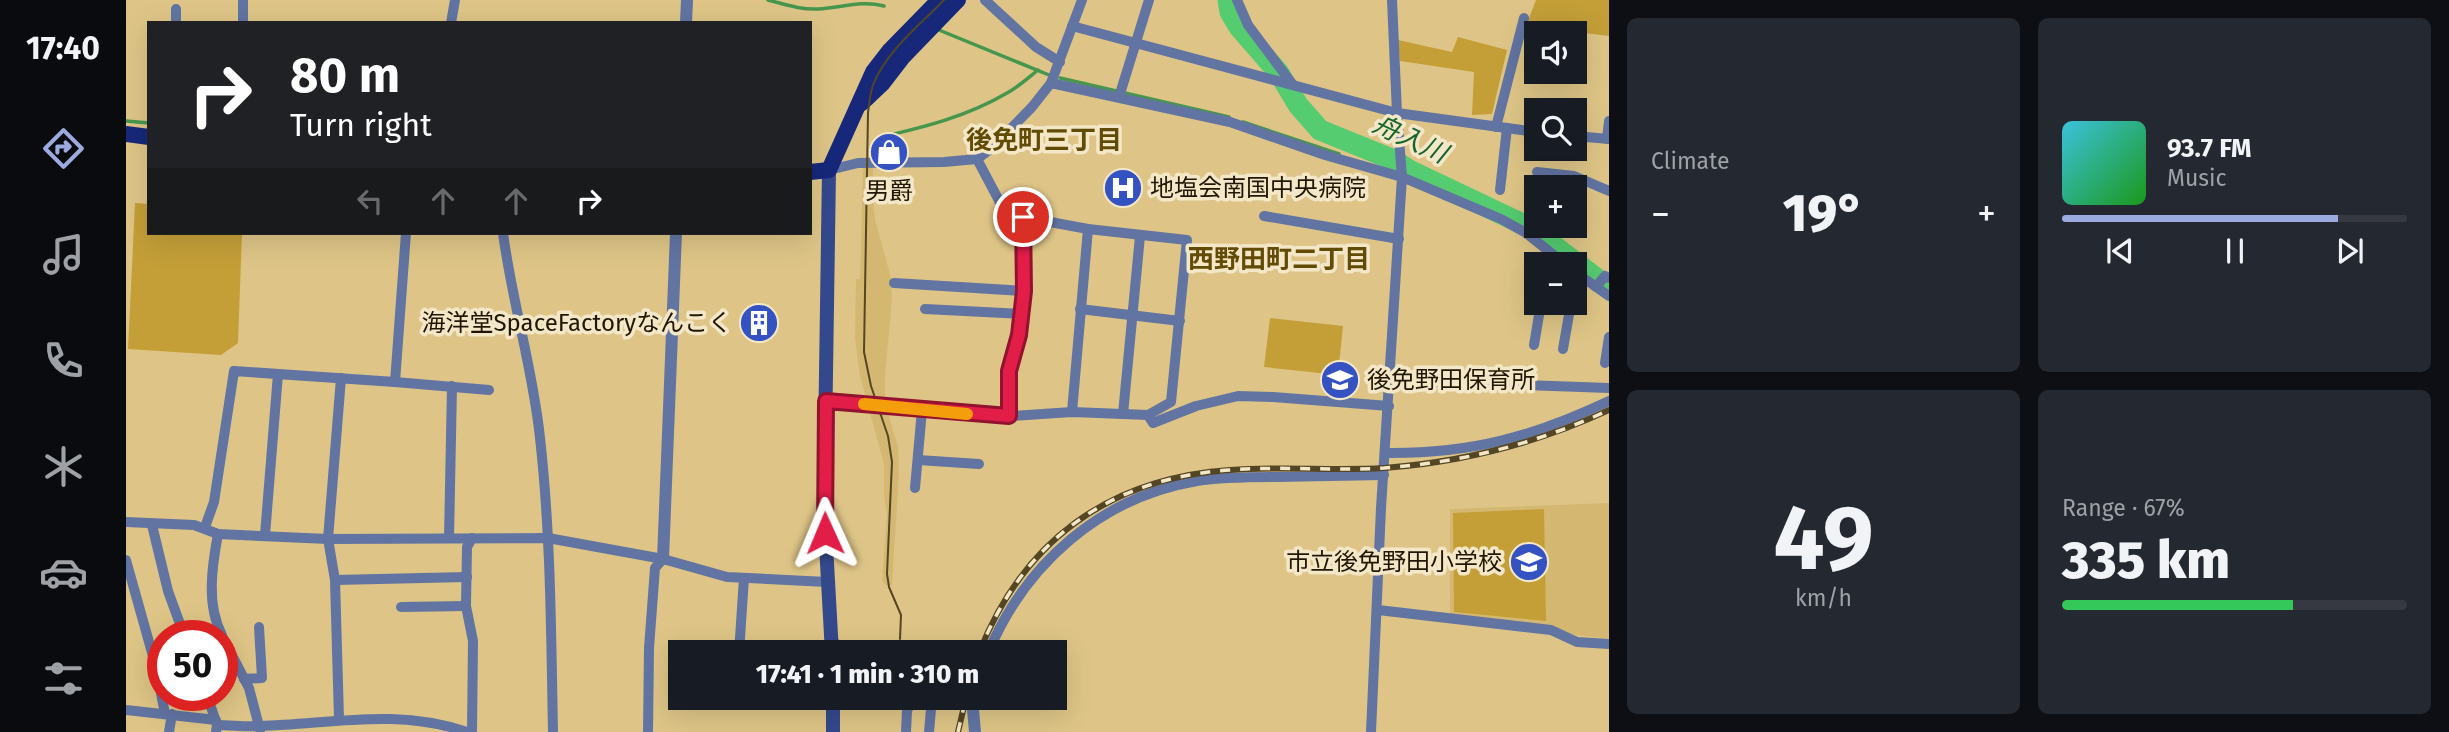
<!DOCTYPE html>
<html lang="en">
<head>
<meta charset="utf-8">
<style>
	body { margin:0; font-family:"Fira Sans","Noto Sans JP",sans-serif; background:#242831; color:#f1f3f6; height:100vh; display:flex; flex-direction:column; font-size:26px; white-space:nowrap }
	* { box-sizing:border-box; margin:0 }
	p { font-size:23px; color:#9ea1a6 }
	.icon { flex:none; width:38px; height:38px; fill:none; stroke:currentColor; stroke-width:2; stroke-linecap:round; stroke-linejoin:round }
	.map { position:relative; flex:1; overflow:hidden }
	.drawer { display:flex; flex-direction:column; gap:18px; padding:18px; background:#0d0f14; width:840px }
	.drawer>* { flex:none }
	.guide { position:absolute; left:21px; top:21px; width:665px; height:214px; border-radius:0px; box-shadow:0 7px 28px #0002; background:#202124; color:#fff; overflow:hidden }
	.tools { position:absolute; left:1398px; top:21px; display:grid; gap:14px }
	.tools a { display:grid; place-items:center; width:63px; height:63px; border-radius:0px; background:#171b24; box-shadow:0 7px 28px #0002; font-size:35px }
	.speed { position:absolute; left:21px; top:620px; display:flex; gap:14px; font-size:35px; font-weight:700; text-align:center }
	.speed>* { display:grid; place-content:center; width:91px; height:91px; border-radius:50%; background:#171b24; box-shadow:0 7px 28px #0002; line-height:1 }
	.speed .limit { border:10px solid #d22; background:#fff; color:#111 }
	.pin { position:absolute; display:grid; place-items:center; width:60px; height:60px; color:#fff; margin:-30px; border:4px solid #fff; border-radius:50%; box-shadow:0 2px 7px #0007 }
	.me { position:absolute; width:77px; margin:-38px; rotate:359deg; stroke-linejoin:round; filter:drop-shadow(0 0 5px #0008) }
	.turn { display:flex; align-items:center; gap:24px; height:147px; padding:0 28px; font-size:32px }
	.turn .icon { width:91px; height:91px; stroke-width:2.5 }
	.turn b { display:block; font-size:49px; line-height:60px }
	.lanes { display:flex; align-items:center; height:66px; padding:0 28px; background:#0003; justify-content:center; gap:35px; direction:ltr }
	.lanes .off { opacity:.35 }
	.big { font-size:52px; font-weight:800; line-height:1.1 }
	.drawer .card { flex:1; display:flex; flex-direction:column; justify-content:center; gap:10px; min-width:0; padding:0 24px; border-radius:10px; background:#242831 }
	.drawer .dial { align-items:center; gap:0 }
	.dial b { font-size:91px; line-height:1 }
	.song { display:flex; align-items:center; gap:21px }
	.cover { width:84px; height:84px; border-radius:10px; background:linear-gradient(135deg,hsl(190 70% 55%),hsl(120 70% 35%)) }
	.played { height:7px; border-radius:4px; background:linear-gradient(90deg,#9cabdf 80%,#363941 80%) }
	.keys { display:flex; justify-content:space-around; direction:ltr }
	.heat { display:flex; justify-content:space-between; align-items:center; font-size:38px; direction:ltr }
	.charge { height:10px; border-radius:5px; background:linear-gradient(90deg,#34c759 67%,#363941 0) }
	.drawer .tiles { flex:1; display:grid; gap:18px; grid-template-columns:repeat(2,1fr) }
	.trip { position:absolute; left:542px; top:640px; width:399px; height:70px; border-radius:0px; background:#171b24; box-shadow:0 7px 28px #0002; font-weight:800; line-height:70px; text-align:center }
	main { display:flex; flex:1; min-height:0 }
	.dock { display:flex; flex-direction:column; width:126px; justify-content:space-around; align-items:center; background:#090b0e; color:#9ea1a6 }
	.dock .icon { width:49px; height:49px }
	.dock .active { color:#9cabdf }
	.dock b { font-size:32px; color:#f1f3f6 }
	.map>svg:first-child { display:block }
	.built { fill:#d4b872 }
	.green { fill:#c49f38 }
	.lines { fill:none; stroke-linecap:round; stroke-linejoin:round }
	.stream { stroke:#46964e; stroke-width:3.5 }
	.river { stroke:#56cc70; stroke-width:21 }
	.minor { stroke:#6274a2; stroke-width:10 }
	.tertiary { stroke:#6274a2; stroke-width:12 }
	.secondary { stroke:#34498c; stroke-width:14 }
	.primary { stroke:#17287b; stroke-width:16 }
	.tram { stroke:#544624; stroke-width:2 }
	.rail-casing { stroke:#544624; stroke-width:6 }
	.rail { stroke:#f3e7c8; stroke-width:3.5; stroke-dasharray:10; stroke-linecap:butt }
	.route-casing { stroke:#92132f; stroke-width:18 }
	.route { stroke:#e11d48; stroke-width:12 }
	.slow { stroke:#f59e0b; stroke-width:12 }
	.labels { text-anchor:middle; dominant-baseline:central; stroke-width:7; stroke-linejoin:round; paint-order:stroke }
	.poi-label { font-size:24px; fill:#211700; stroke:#f3e7c8; text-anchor:start }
	.water-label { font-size:26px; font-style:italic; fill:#14662b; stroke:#f3e7c8 }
	.neighbourhood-label { font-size:26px; font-weight:bold; fill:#624b05; stroke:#f3e7c8 }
</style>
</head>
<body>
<main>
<nav class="dock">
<b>17:40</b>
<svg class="icon active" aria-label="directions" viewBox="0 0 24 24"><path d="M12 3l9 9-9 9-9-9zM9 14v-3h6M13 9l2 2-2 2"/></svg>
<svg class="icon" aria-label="music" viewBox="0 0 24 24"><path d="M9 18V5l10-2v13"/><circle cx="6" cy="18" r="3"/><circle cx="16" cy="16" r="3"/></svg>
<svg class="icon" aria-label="phone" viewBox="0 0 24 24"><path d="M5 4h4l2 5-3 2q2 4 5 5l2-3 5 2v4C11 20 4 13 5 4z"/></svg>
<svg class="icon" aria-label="climate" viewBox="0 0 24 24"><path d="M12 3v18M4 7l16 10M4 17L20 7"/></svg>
<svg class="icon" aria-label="car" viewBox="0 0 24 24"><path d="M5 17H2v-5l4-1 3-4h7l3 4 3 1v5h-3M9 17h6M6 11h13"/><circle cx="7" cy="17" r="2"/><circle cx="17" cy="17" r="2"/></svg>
<svg class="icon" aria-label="filters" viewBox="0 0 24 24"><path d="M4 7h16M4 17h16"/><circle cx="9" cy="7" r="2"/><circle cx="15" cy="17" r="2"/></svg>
</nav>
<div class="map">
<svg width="1483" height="732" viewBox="0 0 1483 732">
	<rect width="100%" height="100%" fill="#dec587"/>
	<g class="built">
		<path d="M737 168H747V202L749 219 765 278 766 299 759 376V403L772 447 773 474 766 585H759L756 580 761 515 758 495V464L734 376 729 338 730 279H734Z"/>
		<path d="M1483 503V639L1449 635 1426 626 1324 615V509Z"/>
	</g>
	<g class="green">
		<path d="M1410 0H1483V36L1400 26Z"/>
		<path d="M1332 37 1381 50 1366 114 1346 115 1348 72 1274 61 1272 40 1326 52Z"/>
		<path d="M9 203 23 204V233H116L112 343 95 355 2 349Z"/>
		<path d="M1144 318 1217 326 1212 375 1138 367Z"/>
		<path d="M1418 509 1420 621 1328 612 1327 513Z"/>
	</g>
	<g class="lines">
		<g class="stream">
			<path d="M642 0C658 4 675 10 692 9 716 8 734 0 758 6"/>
			<path d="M813 30 923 75"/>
			<path d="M934 78 1103 117"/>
			<path d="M0 121 23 123"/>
			<path d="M1117 122 1213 154"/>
			<path d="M755 137C799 127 842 116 881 93 892 87 902 78 912 70"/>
		</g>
		<path class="river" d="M1102 0 1104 12 1113 27 1153 73 1172 105 1194 130 1268 160 1283 170 1405 228 1483 288"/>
		<g class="minor">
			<path d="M117 0V23"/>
			<path d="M859 0 910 47 934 62"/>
			<path d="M1111 0 1122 25 1167 85"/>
			<path d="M50 23V9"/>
			<path d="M325 23 329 0"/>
			<path d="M946 26 1271 113 1410 132"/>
			<path d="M925 83 1104 122 1199 155 1276 177 1375 219 1400 233 1439 264"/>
			<path d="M993 97 1023 0"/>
			<path d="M1370 127 1398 18"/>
			<path d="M1449 136 1483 139"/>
			<path d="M1481 139 1483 121"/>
			<path d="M703 170 732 163 818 162 851 159 866 148 906 107 925 83 956 0"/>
			<path d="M1411 172 1448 176 1483 191"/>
			<path d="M1374 190 1381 128"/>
			<path d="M1138 216 1273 239"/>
			<path d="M377 233C386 302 407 369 414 438 425 536 425 634 427 732"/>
			<path d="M1449 272 1483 296"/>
			<path d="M768 283 898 291"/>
			<path d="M1470 287 1479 276 1483 278"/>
			<path d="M799 309 896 314"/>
			<path d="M954 309 1054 321"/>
			<path d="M1408 345 1415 303"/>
			<path d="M1437 349 1445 303"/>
			<path d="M1479 363 1483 337"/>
			<path d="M1265 380 1483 388"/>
			<path d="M269 382 363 390"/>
			<path d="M700 402 871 417 946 412 1022 415 1045 402 1061 240 962 229 897 217 878 210 851 159"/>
			<path d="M946 412 962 229"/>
			<path d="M997 414 1014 236"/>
			<path d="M1022 415 1027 423 1070 406 1112 396 1147 397 1263 406"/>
			<path d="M883 416V371L893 335 898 291 897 217"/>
			<path d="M1259 453C1344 454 1407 437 1483 401"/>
			<path d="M792 460 853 464"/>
			<path d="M789 488 796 410"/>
			<path d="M0 522 68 525 92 534 202 539 422 538 537 559 601 577 701 582"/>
			<path d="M26 525 42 591 58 635"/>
			<path d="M79 527 88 502 108 371 269 382 280 233"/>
			<path d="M92 534C86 566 80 605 96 635"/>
			<path d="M139 535 152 374"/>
			<path d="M323 538 326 386"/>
			<path d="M0 560 30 667 39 714"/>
			<path d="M209 580 341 577"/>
			<path d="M275 607 340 606"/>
			<path d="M1252 610 1425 630 1451 642 1483 644"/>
			<path d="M96 636 123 688 134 730"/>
			<path d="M705 642 732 653"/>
			<path d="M613 653 618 578"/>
			<path d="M862 653C899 564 975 497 1071 481 1097 477 1125 477 1151 477 1187 476 1222 476 1258 475"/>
			<path d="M118 679 136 678 133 627"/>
			<path d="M81 695 91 725 90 732"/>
			<path d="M0 710 90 720"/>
			<path d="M213 719 209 580 202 539 215 378"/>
			<path d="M91 725C105 725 120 727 134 726 205 724 271 708 341 732"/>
			<path d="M43 732 46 714"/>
			<path d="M346 732 347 641 340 606 341 547 346 538"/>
			<path d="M522 732 523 648 529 568 537 559"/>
			<path d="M780 732 781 711 787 698"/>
			<path d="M803 732 806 698"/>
			<path d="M1245 732 1255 508 1276 177 1271 113 1266 0"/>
		</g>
		<g class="tertiary">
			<path d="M560 23 561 0"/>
			<path d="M537 559 550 233"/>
			<path d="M846 698 849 732"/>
		</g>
		<g class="secondary">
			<path d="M703 170 698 509 706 653"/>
			<path d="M707 698V732"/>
		</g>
		<g class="primary">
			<path d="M736 103 756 84 776 58 832 0"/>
			<path d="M0 134 23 137"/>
			<path d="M684 172 703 170 747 72 764 50 813 0"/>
		</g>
		<path class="tram" d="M774 639 775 615 763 587 761 574 766 462 762 436 745 386 738 352 742 113C743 104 744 94 747 85 760 51 794 25 818 0"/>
		<g class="rail-casing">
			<g id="rail">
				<path d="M853 653C897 541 983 478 1104 470 1155 466 1207 471 1258 468 1338 462 1410 444 1483 410"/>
				<path d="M832 732 840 698"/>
			</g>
		</g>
		<use href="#rail" class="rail"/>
	</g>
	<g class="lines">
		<g class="route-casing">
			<path id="route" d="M699 533 700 401 883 416V371L893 335 898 291 897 217"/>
		</g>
		<use href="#route" class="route"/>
		<path class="slow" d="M738 404 841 414"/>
	</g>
	<defs>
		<g id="shop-disc" transform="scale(2.0125)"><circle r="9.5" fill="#3552c3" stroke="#f3e7c8"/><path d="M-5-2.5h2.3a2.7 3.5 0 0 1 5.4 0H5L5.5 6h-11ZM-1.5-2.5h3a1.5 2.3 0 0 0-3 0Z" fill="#fff"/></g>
		<g id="hospital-disc" transform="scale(2.0125)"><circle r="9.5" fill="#3552c3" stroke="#f3e7c8"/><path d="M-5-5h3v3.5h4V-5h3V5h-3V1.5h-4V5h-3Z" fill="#fff"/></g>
		<g id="building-disc" transform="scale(2.0125)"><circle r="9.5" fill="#3552c3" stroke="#f3e7c8"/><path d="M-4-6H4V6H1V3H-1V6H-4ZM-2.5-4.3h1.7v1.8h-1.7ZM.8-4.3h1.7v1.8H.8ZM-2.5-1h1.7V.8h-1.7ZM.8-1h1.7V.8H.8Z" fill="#fff"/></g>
		<g id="school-disc" transform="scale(2.0125)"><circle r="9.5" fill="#3552c3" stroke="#f3e7c8"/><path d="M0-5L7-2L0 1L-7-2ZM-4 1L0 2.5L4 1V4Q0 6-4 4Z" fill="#fff"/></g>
	</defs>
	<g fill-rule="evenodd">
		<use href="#shop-disc" x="763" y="152"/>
		<use href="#hospital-disc" x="997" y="188"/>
		<use href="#building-disc" x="633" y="323"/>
		<use href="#school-disc" x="1214" y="380"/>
		<use href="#school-disc" x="1403" y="562"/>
	</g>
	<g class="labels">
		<g class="poi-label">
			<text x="1024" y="188">地塩会南国中央病院</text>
			<text x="763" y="191" text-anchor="middle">男爵</text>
			<text x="606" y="323" text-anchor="end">海洋堂SpaceFactoryなんこく</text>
			<text x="1241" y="380">後免野田保育所</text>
			<text x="1376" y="562" text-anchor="end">市立後免野田小学校</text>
		</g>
		<g class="water-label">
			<text transform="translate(1284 139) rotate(25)">舟入川</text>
		</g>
		<g class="neighbourhood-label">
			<text x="918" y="140">後免町三丁目</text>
			<text x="1153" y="259">西野田町二丁目</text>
		</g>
	</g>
</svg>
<div class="tools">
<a><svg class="icon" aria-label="sound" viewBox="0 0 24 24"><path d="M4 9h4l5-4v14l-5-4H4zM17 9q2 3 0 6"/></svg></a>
<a><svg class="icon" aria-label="search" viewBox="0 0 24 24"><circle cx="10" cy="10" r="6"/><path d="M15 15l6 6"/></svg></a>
<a>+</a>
<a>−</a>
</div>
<div class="speed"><div class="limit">50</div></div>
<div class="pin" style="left:897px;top:217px;background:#d93025"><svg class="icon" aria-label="arrive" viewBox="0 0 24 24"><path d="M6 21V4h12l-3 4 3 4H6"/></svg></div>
<svg class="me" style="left:699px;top:533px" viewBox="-20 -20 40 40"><path d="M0-17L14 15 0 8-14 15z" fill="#e11d48" stroke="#fff" stroke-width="4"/></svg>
<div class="trip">17:41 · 1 min · 310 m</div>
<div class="guide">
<div class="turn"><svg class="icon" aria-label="right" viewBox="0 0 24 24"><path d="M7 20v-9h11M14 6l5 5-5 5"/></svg><div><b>80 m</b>Turn right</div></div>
<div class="lanes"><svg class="icon off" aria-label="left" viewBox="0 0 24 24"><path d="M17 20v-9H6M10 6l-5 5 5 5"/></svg><svg class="icon off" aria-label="ahead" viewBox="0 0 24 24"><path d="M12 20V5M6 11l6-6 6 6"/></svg><svg class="icon off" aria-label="ahead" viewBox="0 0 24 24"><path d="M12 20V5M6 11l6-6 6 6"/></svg><svg class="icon" aria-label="right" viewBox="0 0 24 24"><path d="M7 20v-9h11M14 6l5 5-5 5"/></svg></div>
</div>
</div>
<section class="drawer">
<div class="tiles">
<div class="card"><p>Climate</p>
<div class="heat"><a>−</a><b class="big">19°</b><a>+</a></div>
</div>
<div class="card">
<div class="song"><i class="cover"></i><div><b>93.7 FM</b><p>Music</p></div></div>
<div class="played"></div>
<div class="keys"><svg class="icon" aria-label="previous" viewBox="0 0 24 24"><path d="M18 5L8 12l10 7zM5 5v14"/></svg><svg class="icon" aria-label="pause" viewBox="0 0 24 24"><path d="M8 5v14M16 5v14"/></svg><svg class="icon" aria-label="next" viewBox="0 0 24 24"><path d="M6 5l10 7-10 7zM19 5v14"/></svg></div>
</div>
<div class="card dial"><b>49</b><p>km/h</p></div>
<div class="card"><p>Range · 67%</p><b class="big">335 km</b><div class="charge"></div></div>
</div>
</section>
</main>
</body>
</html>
